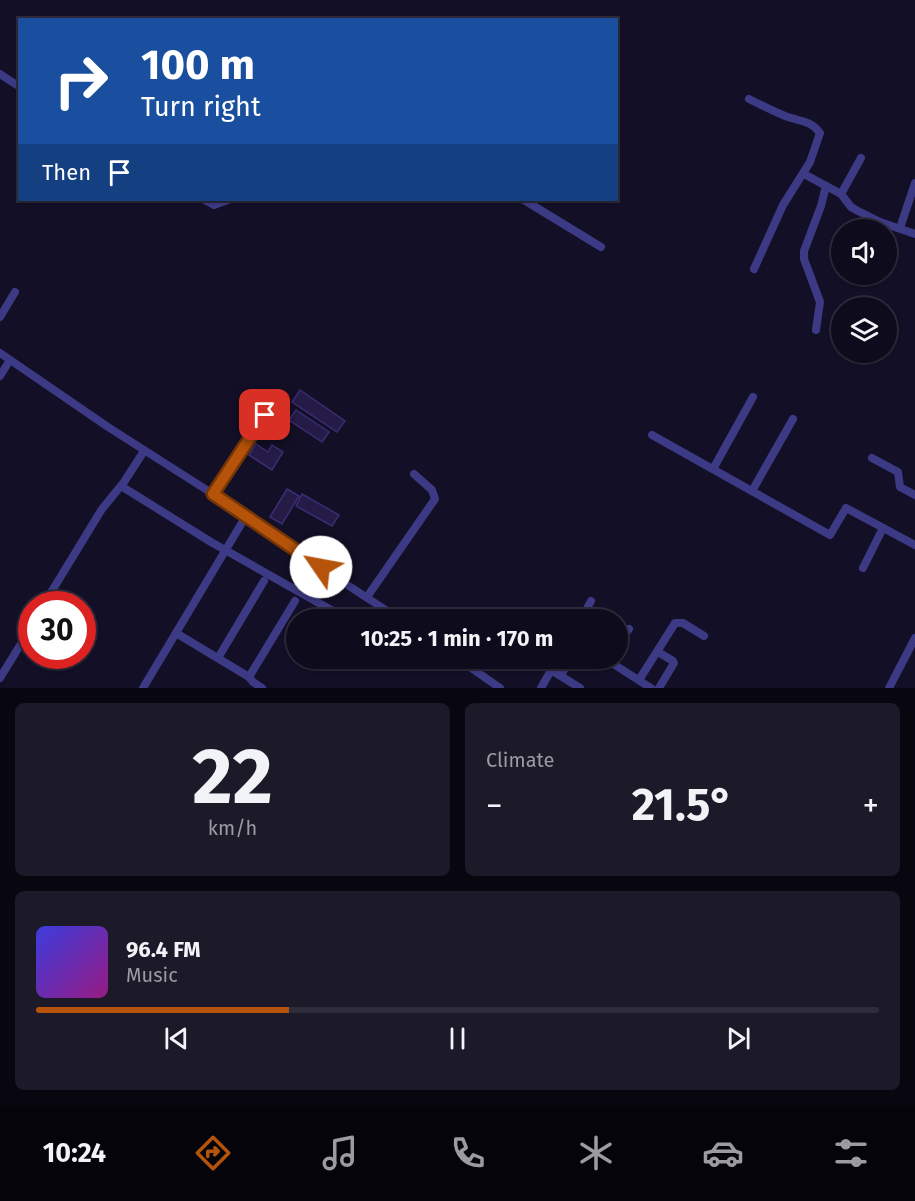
<!DOCTYPE html>
<html lang="en">
<head>
<meta charset="utf-8">
<style>
	body { margin:0; font-family:"Fira Sans",sans-serif; background:#1c1929; color:#f1f3f6; height:100vh; display:flex; flex-direction:column; font-size:22px; white-space:nowrap }
	* { box-sizing:border-box; margin:0 }
	p { font-size:20px; color:#9b9ba3 }
	.icon { flex:none; width:33px; height:33px; fill:none; stroke:currentColor; stroke-width:2; stroke-linecap:round; stroke-linejoin:round }
	.map { position:relative; height:688px; overflow:hidden }
	.panel { display:flex; flex-direction:column; gap:15px; padding:15px; background:#08060f; flex:1 }
	.panel>* { flex:none }
	.guide { position:absolute; left:18px; top:18px; width:600px; height:183px; border-radius:0px; box-shadow:0 2px 4px #0004,0 0 0 2px #2e2b3b; background:#1a4fa0; color:#fff; overflow:hidden }
	.fabs { position:absolute; left:831px; top:219px; display:grid; gap:12px }
	.fabs a { display:grid; place-items:center; width:66px; height:66px; border-radius:50%; background:#0e0b1c; box-shadow:0 2px 4px #0004,0 0 0 2px #2e2b3b; font-size:30px }
	.speed { position:absolute; left:18px; top:591px; display:flex; gap:12px; font-size:30px; font-weight:700; text-align:center }
	.speed>* { display:grid; place-content:center; width:78px; height:78px; border-radius:50%; background:#0e0b1c; box-shadow:0 2px 4px #0004,0 0 0 2px #2e2b3b; line-height:1 }
	.speed .limit { border:9px solid #d22; background:#fff; color:#111 }
	.pin { position:absolute; display:grid; place-items:center; width:51px; height:51px; color:#fff; margin:-26px; border-radius:12px; box-shadow:0 3px 9px #0006 }
	.me { position:absolute; width:66px; margin:-33px; rotate:303deg; stroke-linejoin:round; filter:drop-shadow(0 0 4px #0008) }
	.turn { display:flex; align-items:center; gap:21px; height:126px; padding:0 24px; font-size:27px }
	.turn .icon { width:78px; height:78px; stroke-width:2.5 }
	.turn b { display:block; font-size:42px; line-height:51px }
	.then { display:flex; align-items:center; height:57px; padding:0 24px; background:#0003; gap:12px; font-size:22px }
	.big { font-size:45px; font-weight:700; line-height:1.1 }
	.panel .card { flex:1; display:flex; flex-direction:column; justify-content:center; gap:9px; min-width:0; padding:0 21px; border-radius:9px; background:#1c1929 }
	.panel .dial { align-items:center; gap:0 }
	.dial b { font-size:78px; line-height:1 }
	.song { display:flex; align-items:center; gap:18px }
	.cover { width:72px; height:72px; border-radius:9px; background:linear-gradient(135deg,hsl(240 70% 55%),hsl(310 70% 35%)) }
	.played { height:6px; border-radius:3px; background:linear-gradient(90deg,#b45309 30%,#2e2b3b 30%) }
	.keys { display:flex; justify-content:space-around; direction:ltr }
	.heat { display:flex; justify-content:space-between; align-items:center; font-size:33px; direction:ltr }
	.panel .tiles { flex:1; display:grid; gap:15px; grid-template-columns:1fr 1fr }
	.card:last-child { grid-column:span 2 }
	.trip { position:absolute; left:286px; top:609px; width:342px; height:60px; border-radius:30px; background:#0e0b1c; box-shadow:0 2px 4px #0004,0 0 0 2px #2e2b3b; font-weight:700; line-height:60px; text-align:center }
	.tab-bar { display:flex; height:96px; justify-content:space-around; align-items:center; background:#06040b; color:#9b9ba3 }
	.tab-bar .icon { width:42px; height:42px }
	.tab-bar .current { color:#b45309 }
	.tab-bar b { font-size:27px; color:#f1f3f6 }
	.map>svg:first-child { display:block }
	.building { fill:#241b47; stroke:#3b2d73; stroke-width:1.5 }
	.lines { fill:none; stroke-linecap:round; stroke-linejoin:round }
	.street { stroke:#3d3a85; stroke-width:8 }
	.route-casing { stroke:#753606; stroke-width:15 }
	.route { stroke:#b45309; stroke-width:10 }
</style>
</head>
<body>
<div class="map">
<svg width="915" height="688" viewBox="0 0 915 688">
	<rect width="100%" height="100%" fill="#130f26"/>
	<g class="building">
		<path d="M300 390 345 421 337 432 292 402Z"/>
		<path d="M296 410 329 432 322 442 289 420Z"/>
		<path d="M256 444 268 452 272 445 283 452 272 470 249 455Z"/>
		<path d="M287 489 299 496 282 524 270 517Z"/>
		<path d="M302 494 339 515 332 526 296 506Z"/>
	</g>
	<g class="lines">
		<g class="street">
			<path d="M0 74 20 87"/>
			<path d="M749 99C761 105 773 111 785 116 798 121 811 120 820 133L810 162 783 205 754 269"/>
			<path d="M804 174 841 194 851 207 858 211 880 222 915 234"/>
			<path d="M841 194 861 158"/>
			<path d="M205 200 214 205 228 200"/>
			<path d="M524 200 601 247"/>
			<path d="M900 228 915 183"/>
			<path d="M0 317 15 292"/>
			<path d="M816 330 820 302 804 259V251L821 206 826 186"/>
			<path d="M0 353 108 427 213 494 306 558 401 620"/>
			<path d="M0 376 10 360"/>
			<path d="M652 435 830 535 846 508 915 545"/>
			<path d="M872 458 898 472 900 487 915 495"/>
			<path d="M713 469 753 397"/>
			<path d="M121 486 211 542 349 620"/>
			<path d="M752 491 793 419"/>
			<path d="M213 494 265 415"/>
			<path d="M863 568 883 528"/>
			<path d="M367 597 435 499 432 490 414 474"/>
			<path d="M44 604 102 509 124 482 144 451"/>
			<path d="M581 620 591 601"/>
			<path d="M176 633 249 677 295 601"/>
			<path d="M618 643 629 629"/>
			<path d="M658 652 673 661 674 663 659 688"/>
			<path d="M218 658 264 581"/>
			<path d="M457 658 500 688"/>
			<path d="M604 658 651 688"/>
			<path d="M551 670 580 688"/>
			<path d="M561 675 571 658"/>
			<path d="M249 677 253 682 262 688"/>
			<path d="M0 678 32 626"/>
			<path d="M639 680 675 623H683L704 636"/>
			<path d="M143 688 246 516"/>
			<path d="M541 688 558 658"/>
			<path d="M889 688 915 638"/>
		</g>
	</g>
	<g class="lines">
		<g class="route-casing">
			<path id="route" d="M265 415 213 494 321 567"/>
		</g>
		<use href="#route" class="route"/>
	</g>
</svg>
<div class="fabs">
<a><svg class="icon" aria-label="sound" viewBox="0 0 24 24"><path d="M4 9h4l5-4v14l-5-4H4zM17 9q2 3 0 6"/></svg></a>
<a><svg class="icon" aria-label="layers" viewBox="0 0 24 24"><path d="M12 4l9 5-9 5-9-5zM3 14l9 5 9-5"/></svg></a>
</div>
<div class="speed"><div class="limit">30</div></div>
<div class="pin" style="left:265px;top:415px;background:#d93025"><svg class="icon" aria-label="arrive" viewBox="0 0 24 24"><path d="M6 21V4h12l-3 4 3 4H6"/></svg></div>
<svg class="me" style="left:321px;top:567px" viewBox="-20 -20 40 40"><circle r="19" fill="#fff"/><path d="M0-13L10 11 0 6-10 11z" fill="#b45309"/></svg>
<div class="trip">10:25 · 1 min · 170 m</div>
<div class="guide">
<div class="turn"><svg class="icon" aria-label="right" viewBox="0 0 24 24"><path d="M7 20v-9h11M14 6l5 5-5 5"/></svg><div><b>100 m</b>Turn right</div></div>
<div class="then">Then<svg class="icon" aria-label="arrive" viewBox="0 0 24 24"><path d="M6 21V4h12l-3 4 3 4H6"/></svg></div>
</div>
</div>
<section class="panel">
<div class="tiles">
<div class="card dial"><b>22</b><p>km/h</p></div>
<div class="card"><p>Climate</p>
<div class="heat"><a>−</a><b class="big">21.5°</b><a>+</a></div>
</div>
<div class="card">
<div class="song"><i class="cover"></i><div><b>96.4 FM</b><p>Music</p></div></div>
<div class="played"></div>
<div class="keys"><svg class="icon" aria-label="previous" viewBox="0 0 24 24"><path d="M18 5L8 12l10 7zM5 5v14"/></svg><svg class="icon" aria-label="pause" viewBox="0 0 24 24"><path d="M8 5v14M16 5v14"/></svg><svg class="icon" aria-label="next" viewBox="0 0 24 24"><path d="M6 5l10 7-10 7zM19 5v14"/></svg></div>
</div>
</div>
</section>
<nav class="tab-bar">
<b>10:24</b>
<svg class="icon current" aria-label="directions" viewBox="0 0 24 24"><path d="M12 3l9 9-9 9-9-9zM9 14v-3h6M13 9l2 2-2 2"/></svg>
<svg class="icon" aria-label="music" viewBox="0 0 24 24"><path d="M9 18V5l10-2v13"/><circle cx="6" cy="18" r="3"/><circle cx="16" cy="16" r="3"/></svg>
<svg class="icon" aria-label="phone" viewBox="0 0 24 24"><path d="M5 4h4l2 5-3 2q2 4 5 5l2-3 5 2v4C11 20 4 13 5 4z"/></svg>
<svg class="icon" aria-label="climate" viewBox="0 0 24 24"><path d="M12 3v18M4 7l16 10M4 17L20 7"/></svg>
<svg class="icon" aria-label="car" viewBox="0 0 24 24"><path d="M5 17H2v-5l4-1 3-4h7l3 4 3 1v5h-3M9 17h6M6 11h13"/><circle cx="7" cy="17" r="2"/><circle cx="17" cy="17" r="2"/></svg>
<svg class="icon" aria-label="filters" viewBox="0 0 24 24"><path d="M4 7h16M4 17h16"/><circle cx="9" cy="7" r="2"/><circle cx="15" cy="17" r="2"/></svg>
</nav>
</body>
</html>
